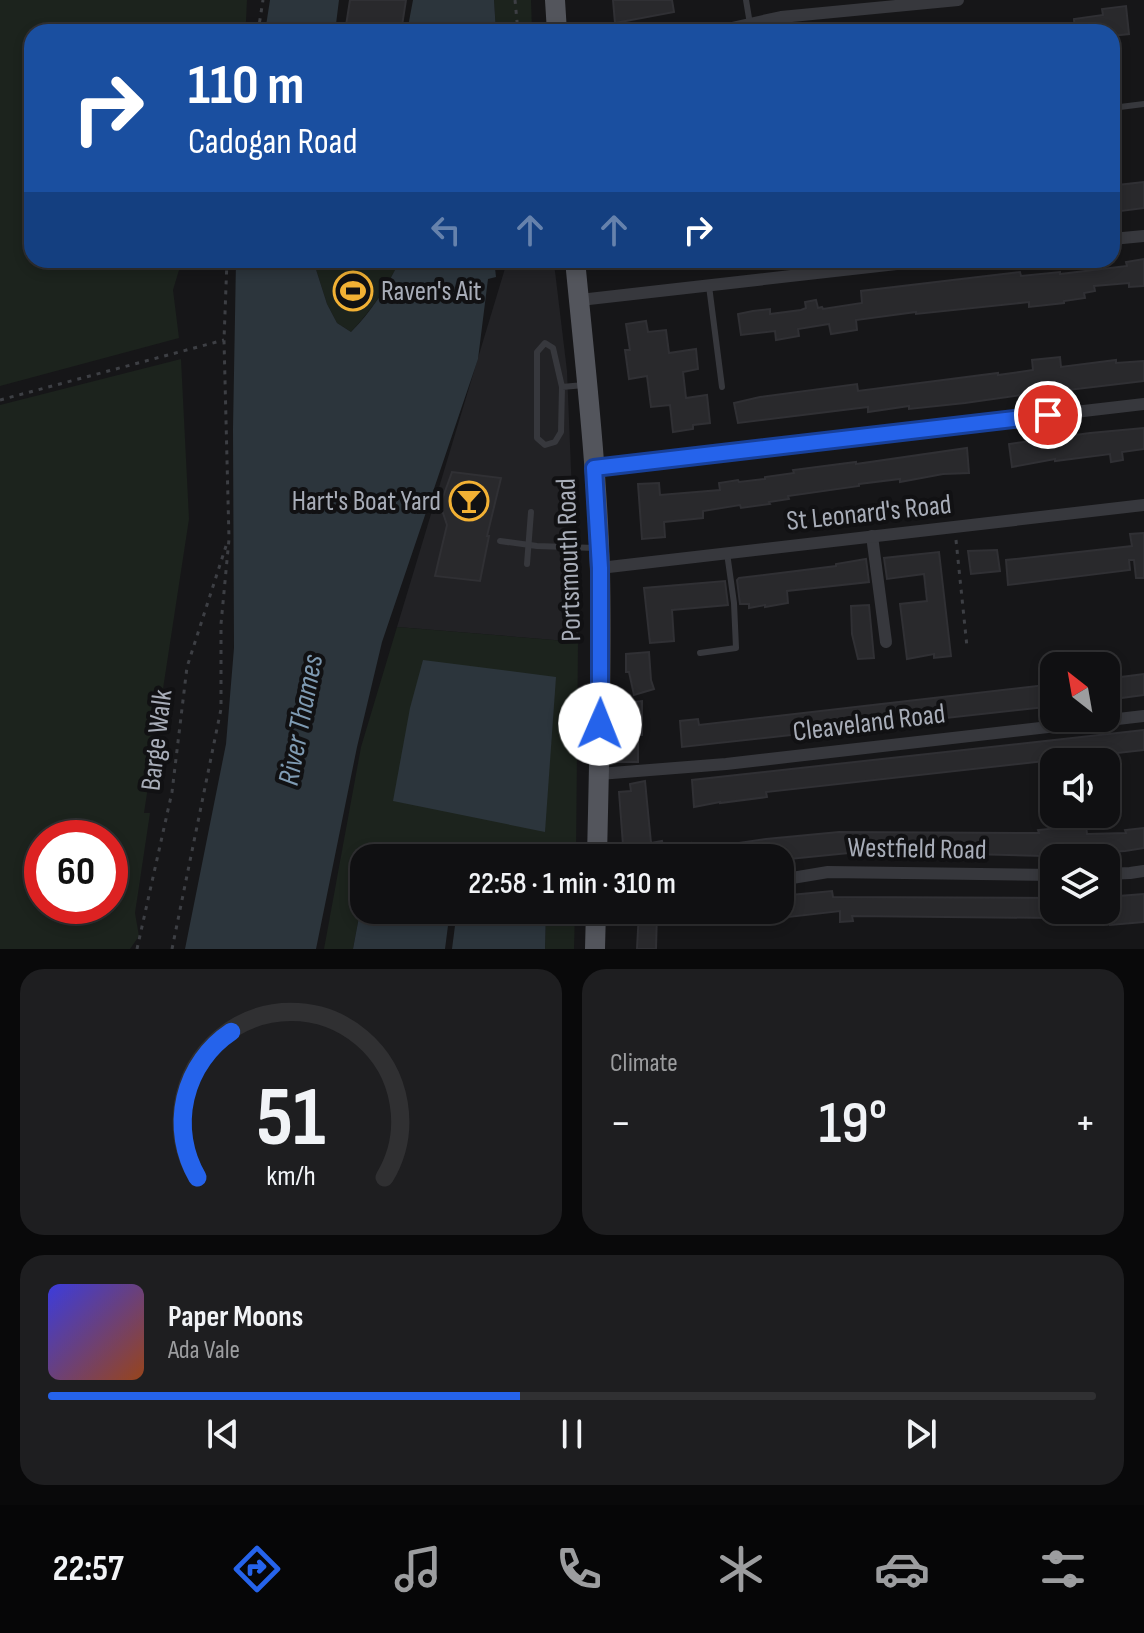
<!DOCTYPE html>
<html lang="en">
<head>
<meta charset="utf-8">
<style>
	body { margin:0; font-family:"Sofia Sans Condensed",sans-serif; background:#1e1e20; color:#f1f3f6; height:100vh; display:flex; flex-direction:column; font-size:30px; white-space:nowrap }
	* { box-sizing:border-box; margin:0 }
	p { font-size:26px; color:#9c9d9f }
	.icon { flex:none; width:44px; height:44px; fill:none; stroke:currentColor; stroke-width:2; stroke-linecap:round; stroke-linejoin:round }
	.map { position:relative; height:949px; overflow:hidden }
	.side { display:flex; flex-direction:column; gap:20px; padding:20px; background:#09090a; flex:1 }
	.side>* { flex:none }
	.hud { position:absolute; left:24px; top:24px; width:1096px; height:244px; border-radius:24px; box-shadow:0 4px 12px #0003,0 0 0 2px #303032; background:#1a4fa0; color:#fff; overflow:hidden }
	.needle { width:52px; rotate:329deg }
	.controls { position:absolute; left:1040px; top:652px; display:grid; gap:16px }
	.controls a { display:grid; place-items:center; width:80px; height:80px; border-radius:16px; background:#101012; box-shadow:0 4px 12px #0003,0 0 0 2px #303032; font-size:40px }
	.speed { position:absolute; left:24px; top:820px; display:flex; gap:16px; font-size:40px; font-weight:700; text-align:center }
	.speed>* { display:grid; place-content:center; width:104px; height:104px; border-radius:50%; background:#101012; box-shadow:0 4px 12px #0003,0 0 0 2px #303032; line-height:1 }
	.speed .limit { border:12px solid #d22; background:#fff; color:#111 }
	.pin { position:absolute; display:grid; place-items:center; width:68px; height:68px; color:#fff; margin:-34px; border:4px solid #fff; border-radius:50%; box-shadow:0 2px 8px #0007 }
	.me { position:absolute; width:88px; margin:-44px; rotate:1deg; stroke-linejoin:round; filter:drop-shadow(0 0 6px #0008) }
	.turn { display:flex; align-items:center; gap:28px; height:168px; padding:0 32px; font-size:36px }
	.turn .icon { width:104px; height:104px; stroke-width:2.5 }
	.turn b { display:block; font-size:56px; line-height:68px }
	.lanes { display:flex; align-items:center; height:76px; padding:0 32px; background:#0003; justify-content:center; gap:40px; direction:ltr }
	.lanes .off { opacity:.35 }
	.big { font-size:60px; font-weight:600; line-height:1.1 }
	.side .card { flex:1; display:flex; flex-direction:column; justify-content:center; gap:12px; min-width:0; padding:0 28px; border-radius:24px; background:#1e1e20 }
	.side .dial { align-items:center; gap:0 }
	.dial svg { height:208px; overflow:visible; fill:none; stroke:#303032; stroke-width:7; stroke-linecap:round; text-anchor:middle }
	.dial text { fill:#f1f3f6; stroke:none }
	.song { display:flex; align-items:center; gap:24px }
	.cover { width:96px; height:96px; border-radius:12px; background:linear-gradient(135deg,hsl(240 70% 55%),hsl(20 70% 35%)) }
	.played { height:8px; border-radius:4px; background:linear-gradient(90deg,#2563eb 45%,#303032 45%) }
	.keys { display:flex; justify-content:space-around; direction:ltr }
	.heat { display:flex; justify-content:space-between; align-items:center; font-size:44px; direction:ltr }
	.side .tiles { flex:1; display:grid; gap:20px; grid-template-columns:1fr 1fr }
	.card:last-child { grid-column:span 2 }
	.trip { position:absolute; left:350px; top:844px; width:444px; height:80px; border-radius:24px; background:#101012; box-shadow:0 4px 12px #0003,0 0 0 2px #303032; font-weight:600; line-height:80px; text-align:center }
	.tabs { display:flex; height:128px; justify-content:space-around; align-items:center; background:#060607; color:#9c9d9f }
	.tabs .icon { width:56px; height:56px }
	.tabs .selected { color:#2563eb }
	.tabs b { font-size:36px; color:#f1f3f6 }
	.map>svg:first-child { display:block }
	.built { fill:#222225 }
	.green { fill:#1c231d; fill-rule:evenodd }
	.water { fill:#2c353c }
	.building { fill:#29292c; stroke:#303034; stroke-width:2 }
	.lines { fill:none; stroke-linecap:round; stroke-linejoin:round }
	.path { stroke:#3d3f44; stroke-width:3; stroke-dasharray:4 6; stroke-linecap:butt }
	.lane { stroke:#37383d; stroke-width:6 }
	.street { stroke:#37383d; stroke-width:12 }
	.primary { stroke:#53555c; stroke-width:20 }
	.route-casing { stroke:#184099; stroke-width:20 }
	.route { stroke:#2563eb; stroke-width:14 }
	.labels { text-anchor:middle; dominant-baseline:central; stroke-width:8; stroke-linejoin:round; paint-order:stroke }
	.poi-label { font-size:28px; fill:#a8adb8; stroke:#111113; text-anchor:start }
	.street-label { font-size:28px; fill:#a8adb8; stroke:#111113 }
	.water-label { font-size:30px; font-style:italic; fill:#7f9bb3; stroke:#111113 }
</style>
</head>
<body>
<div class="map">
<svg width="1144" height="949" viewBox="0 0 1144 949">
	<rect width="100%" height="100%" fill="#161618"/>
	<path class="built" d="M554 263 567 371 578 642 397 627 506 265Z"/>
	<g class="green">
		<path d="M0 0H247L246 21 243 32H32V260H182L173 290 179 338 0 386Z"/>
		<path d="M494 0H531L532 32H496Z"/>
		<path d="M313 260H400C387 288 371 310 351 332L337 323 327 304Z"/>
		<path d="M181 359 189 519 144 813H150L135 913 139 936 130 949H0V405ZM110 838V906H42V838Z"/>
		<path d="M397 627 578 642 576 858H449L373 845 370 858H364V890L353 949H324L361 747Z"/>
		<path d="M546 910H575L574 949H545Z"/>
	</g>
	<g class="water">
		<path d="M270 0H339L335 32H265Z"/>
		<path d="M413 0H494L496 32H407Z"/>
		<path d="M236 260H313L327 304 337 323 351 332C372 311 387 287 400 260H502L500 266 495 268 496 277 488 279 478 359 382 642 357 747 316 949H185L226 744 234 648 233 429Z"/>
		<path d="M423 660 556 677 545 832 393 801 410 708Z"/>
		<path d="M364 890V910H450L445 949H353Z"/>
		<path d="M457 910H546L545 949H452Z"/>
	</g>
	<g class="building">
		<path d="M350 0H406L401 32H345Z"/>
		<path d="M613 0H672L674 12 615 23Z"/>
		<path d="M1126 6 1129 34 1112 36V32H1075L1074 19 1103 15 1102 9Z"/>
		<path d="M1144 182V208L1121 211 1120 203 1116 204 1115 191 1118 190V185Z"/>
		<path d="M1144 259V286L1129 287V283L1094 286 1095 291 1084 293 1085 298 1064 301V303L1029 307V302L916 314V312L856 320 857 330 831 334 829 324 798 329 799 336 776 340 775 331 741 335 738 314 753 311 770 309V314L801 310 806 308 805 302 816 300 818 308 822 307 823 309 862 303 861 291 1020 272 1021 276 1060 272V274L1127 266 1126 262Z"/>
		<path d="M646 321 648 332 666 330 669 353 696 349 698 369 683 372 686 398 707 395 710 423 693 425V429L673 432 670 405 651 407 647 376 629 379 625 350H630L626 324Z"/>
		<path d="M1060 357 1061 367 1116 360V363L1144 361V381L1043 393 1042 392 965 403 909 409V406L868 412V407L738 423 734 403 760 397 857 384 858 391 998 373V375L1033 370 1032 360Z"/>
		<path d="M1144 428V449L1122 452 1123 460 1111 462 1110 454 1055 461V459L1012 467 1009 444 1090 433Z"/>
		<path d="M967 448 969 473 943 474 900 482V479L859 484V486L788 496 789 499 769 502 770 504 741 508 740 505 703 511V518L664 522 665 537 642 539 638 484 659 483 660 495 720 490 719 483 738 480 739 482 765 479V477L794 473 793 470 856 462V464Z"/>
		<path d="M452 472 501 478 487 536H489L480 581 435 576 447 525 443 513 438 511Z"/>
		<path d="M1144 533V578H1136L1134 560H1129L1130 570 1008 585 1006 560 1132 546 1130 534Z"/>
		<path d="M997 550 1000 571 971 574 968 551Z"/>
		<path d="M939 552 951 656 934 658V654L907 659 900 604 927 601 924 574 887 579 884 558Z"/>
		<path d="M866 559 869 582 787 591 788 603 765 607V605L749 608V604H740L737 580 739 578 836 566V564Z"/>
		<path d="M725 581 728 605 672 610 674 641 650 643 644 588Z"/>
		<path d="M869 605 874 658 858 659 852 634 851 606Z"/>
		<path d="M649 652 651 680 654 689 634 695 629 672H626V654Z"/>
		<path d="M1144 674V695L1106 700V679Z"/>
		<path d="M1054 684V706L682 747 680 721 698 719 699 725Z"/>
		<path d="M642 701V735H638V762H615V704Z"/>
		<path d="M1144 730V750L766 792 767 797 720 803V802L694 807 692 780Z"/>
		<path d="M645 781 651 843 662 841 664 850 691 843 692 850 766 839 839 832 1039 833 1038 830 1086 825 1087 834 1126 833 1125 830 1144 828V848L1125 851 1044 856 893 852 849 853 780 860V858H624L619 792 631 791 630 784Z"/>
		<path d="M832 891 833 897 1054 898V918L852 916 853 921 840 922V911L780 918V896Z"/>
		<path d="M1144 894V922L1110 925 1109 918H1106V897Z"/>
		<path d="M712 910H774L775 918 713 925Z"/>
		<path d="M639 911 657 912 656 949H637Z"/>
	</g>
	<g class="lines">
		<g class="path">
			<path d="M515 0 518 32"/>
			<path d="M258 32 263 0"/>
			<path d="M0 400 224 340"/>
			<path d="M956 540 967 647"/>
			<path d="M137 949 172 792 187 667 226 546"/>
			<path d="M172 949 221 709V624L229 539 224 340 227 260"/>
		</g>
		<g class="lane">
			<path d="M746 0 750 24"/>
			<path d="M1112 108 1144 104"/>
			<path d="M709 286 722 387"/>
			<path d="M562 387 553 348 545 343 537 352V438L545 445 555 442 561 432 562 387 584 385"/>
			<path d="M500 541 537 546 595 548"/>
			<path d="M527 564 531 512"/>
			<path d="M700 653 736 648 734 603 727 553"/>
		</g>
		<g class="street">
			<path d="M714 32 781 17 958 0"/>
			<path d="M1112 239 1144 236"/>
			<path d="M580 300 932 260"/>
			<path d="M594 468 1144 404"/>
			<path d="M872 536 886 642"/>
			<path d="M600 568 1144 505"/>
			<path d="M599 774 726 764 1144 716"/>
			<path d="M1106 874 1130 873 1144 871"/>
			<path d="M780 880 828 872 1054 875"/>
		</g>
		<g class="primary">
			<path d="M555 0 557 32"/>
			<path d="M575 260C585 363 597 467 600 571 602 667 599 762 597 858"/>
			<path d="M595 949 596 910"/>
		</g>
	</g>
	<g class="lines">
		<g class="route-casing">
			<path id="route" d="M600 724V568L594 468 1048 415"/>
		</g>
		<use href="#route" class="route"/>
	</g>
	<defs>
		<g id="stadium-ring" transform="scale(2)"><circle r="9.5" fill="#111113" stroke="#f2b134" stroke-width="1.5"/><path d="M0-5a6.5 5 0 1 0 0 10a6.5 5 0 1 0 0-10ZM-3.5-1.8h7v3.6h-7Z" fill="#f2b134"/></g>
		<g id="bar-ring" transform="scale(2)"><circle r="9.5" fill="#111113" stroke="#f2b134" stroke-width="1.5"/><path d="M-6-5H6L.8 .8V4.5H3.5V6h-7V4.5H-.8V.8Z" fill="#f2b134"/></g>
	</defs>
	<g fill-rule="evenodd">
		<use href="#stadium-ring" x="353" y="291"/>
		<use href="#bar-ring" x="469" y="501"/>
	</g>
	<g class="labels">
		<g class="poi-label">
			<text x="381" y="291">Raven's Ait</text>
			<text x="441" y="501" text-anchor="end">Hart's Boat Yard</text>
		</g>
		<g class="street-label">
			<text transform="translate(869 513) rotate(-6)">St Leonard's Road</text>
			<text transform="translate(569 560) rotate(-92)">Portsmouth Road</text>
			<text transform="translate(869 723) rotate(-7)">Cleaveland Road</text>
			<text transform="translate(157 740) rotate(-83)">Barge Walk</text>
			<text transform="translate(917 849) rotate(1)">Westfield Road</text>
		</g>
		<g class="water-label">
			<text transform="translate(301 720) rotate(-79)">River Thames</text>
		</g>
	</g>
</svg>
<div class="controls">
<a><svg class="needle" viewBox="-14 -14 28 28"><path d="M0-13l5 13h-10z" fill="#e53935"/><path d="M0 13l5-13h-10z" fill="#9c9d9f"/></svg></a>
<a><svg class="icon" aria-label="sound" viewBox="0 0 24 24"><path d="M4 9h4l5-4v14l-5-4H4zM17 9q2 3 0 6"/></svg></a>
<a><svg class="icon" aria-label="layers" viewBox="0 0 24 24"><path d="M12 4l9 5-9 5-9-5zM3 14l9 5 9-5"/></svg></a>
</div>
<div class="speed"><div class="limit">60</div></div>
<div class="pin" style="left:1048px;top:415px;background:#d93025"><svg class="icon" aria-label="arrive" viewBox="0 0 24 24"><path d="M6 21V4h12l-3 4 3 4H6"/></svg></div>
<svg class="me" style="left:600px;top:724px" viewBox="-20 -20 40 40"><circle r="19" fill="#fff"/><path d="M0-13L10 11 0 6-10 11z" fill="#2563eb"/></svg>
<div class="trip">22:58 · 1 min · 310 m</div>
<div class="hud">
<div class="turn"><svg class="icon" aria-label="right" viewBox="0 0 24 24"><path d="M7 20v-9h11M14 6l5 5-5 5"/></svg><div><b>110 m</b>Cadogan Road</div></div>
<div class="lanes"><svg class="icon off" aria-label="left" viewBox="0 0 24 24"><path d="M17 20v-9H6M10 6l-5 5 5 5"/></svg><svg class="icon off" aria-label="ahead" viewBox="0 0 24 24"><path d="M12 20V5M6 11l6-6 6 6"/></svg><svg class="icon off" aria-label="ahead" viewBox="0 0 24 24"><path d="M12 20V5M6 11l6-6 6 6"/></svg><svg class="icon" aria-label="right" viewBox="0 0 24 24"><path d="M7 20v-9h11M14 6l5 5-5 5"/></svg></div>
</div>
</div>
<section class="side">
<div class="tiles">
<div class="card dial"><svg viewBox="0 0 100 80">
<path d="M14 69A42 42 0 1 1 86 69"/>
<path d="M14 69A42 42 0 0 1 27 13" stroke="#2563eb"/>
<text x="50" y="56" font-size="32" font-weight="700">51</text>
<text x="50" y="72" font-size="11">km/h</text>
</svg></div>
<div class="card"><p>Climate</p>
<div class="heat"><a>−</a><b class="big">19°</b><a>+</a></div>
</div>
<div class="card">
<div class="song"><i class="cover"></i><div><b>Paper Moons</b><p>Ada Vale</p></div></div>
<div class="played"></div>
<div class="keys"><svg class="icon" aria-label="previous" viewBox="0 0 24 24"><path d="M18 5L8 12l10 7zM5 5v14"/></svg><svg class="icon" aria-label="pause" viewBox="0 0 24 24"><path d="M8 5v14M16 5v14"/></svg><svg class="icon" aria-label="next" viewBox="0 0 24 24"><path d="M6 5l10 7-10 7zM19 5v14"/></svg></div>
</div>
</div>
</section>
<nav class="tabs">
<b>22:57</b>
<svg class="icon selected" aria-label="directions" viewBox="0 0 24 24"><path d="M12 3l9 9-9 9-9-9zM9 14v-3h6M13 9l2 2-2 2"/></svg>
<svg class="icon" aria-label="music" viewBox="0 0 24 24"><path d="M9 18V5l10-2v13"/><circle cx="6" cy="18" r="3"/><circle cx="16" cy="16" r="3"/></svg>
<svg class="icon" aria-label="phone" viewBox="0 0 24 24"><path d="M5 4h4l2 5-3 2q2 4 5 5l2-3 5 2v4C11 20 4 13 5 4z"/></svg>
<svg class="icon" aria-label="climate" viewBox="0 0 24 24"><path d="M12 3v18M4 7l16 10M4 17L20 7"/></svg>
<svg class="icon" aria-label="car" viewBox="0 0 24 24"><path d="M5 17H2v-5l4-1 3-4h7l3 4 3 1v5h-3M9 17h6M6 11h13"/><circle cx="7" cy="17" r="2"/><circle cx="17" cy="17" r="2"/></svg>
<svg class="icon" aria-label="filters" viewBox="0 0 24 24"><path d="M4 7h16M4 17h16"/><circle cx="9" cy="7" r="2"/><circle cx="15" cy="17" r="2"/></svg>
</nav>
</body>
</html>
